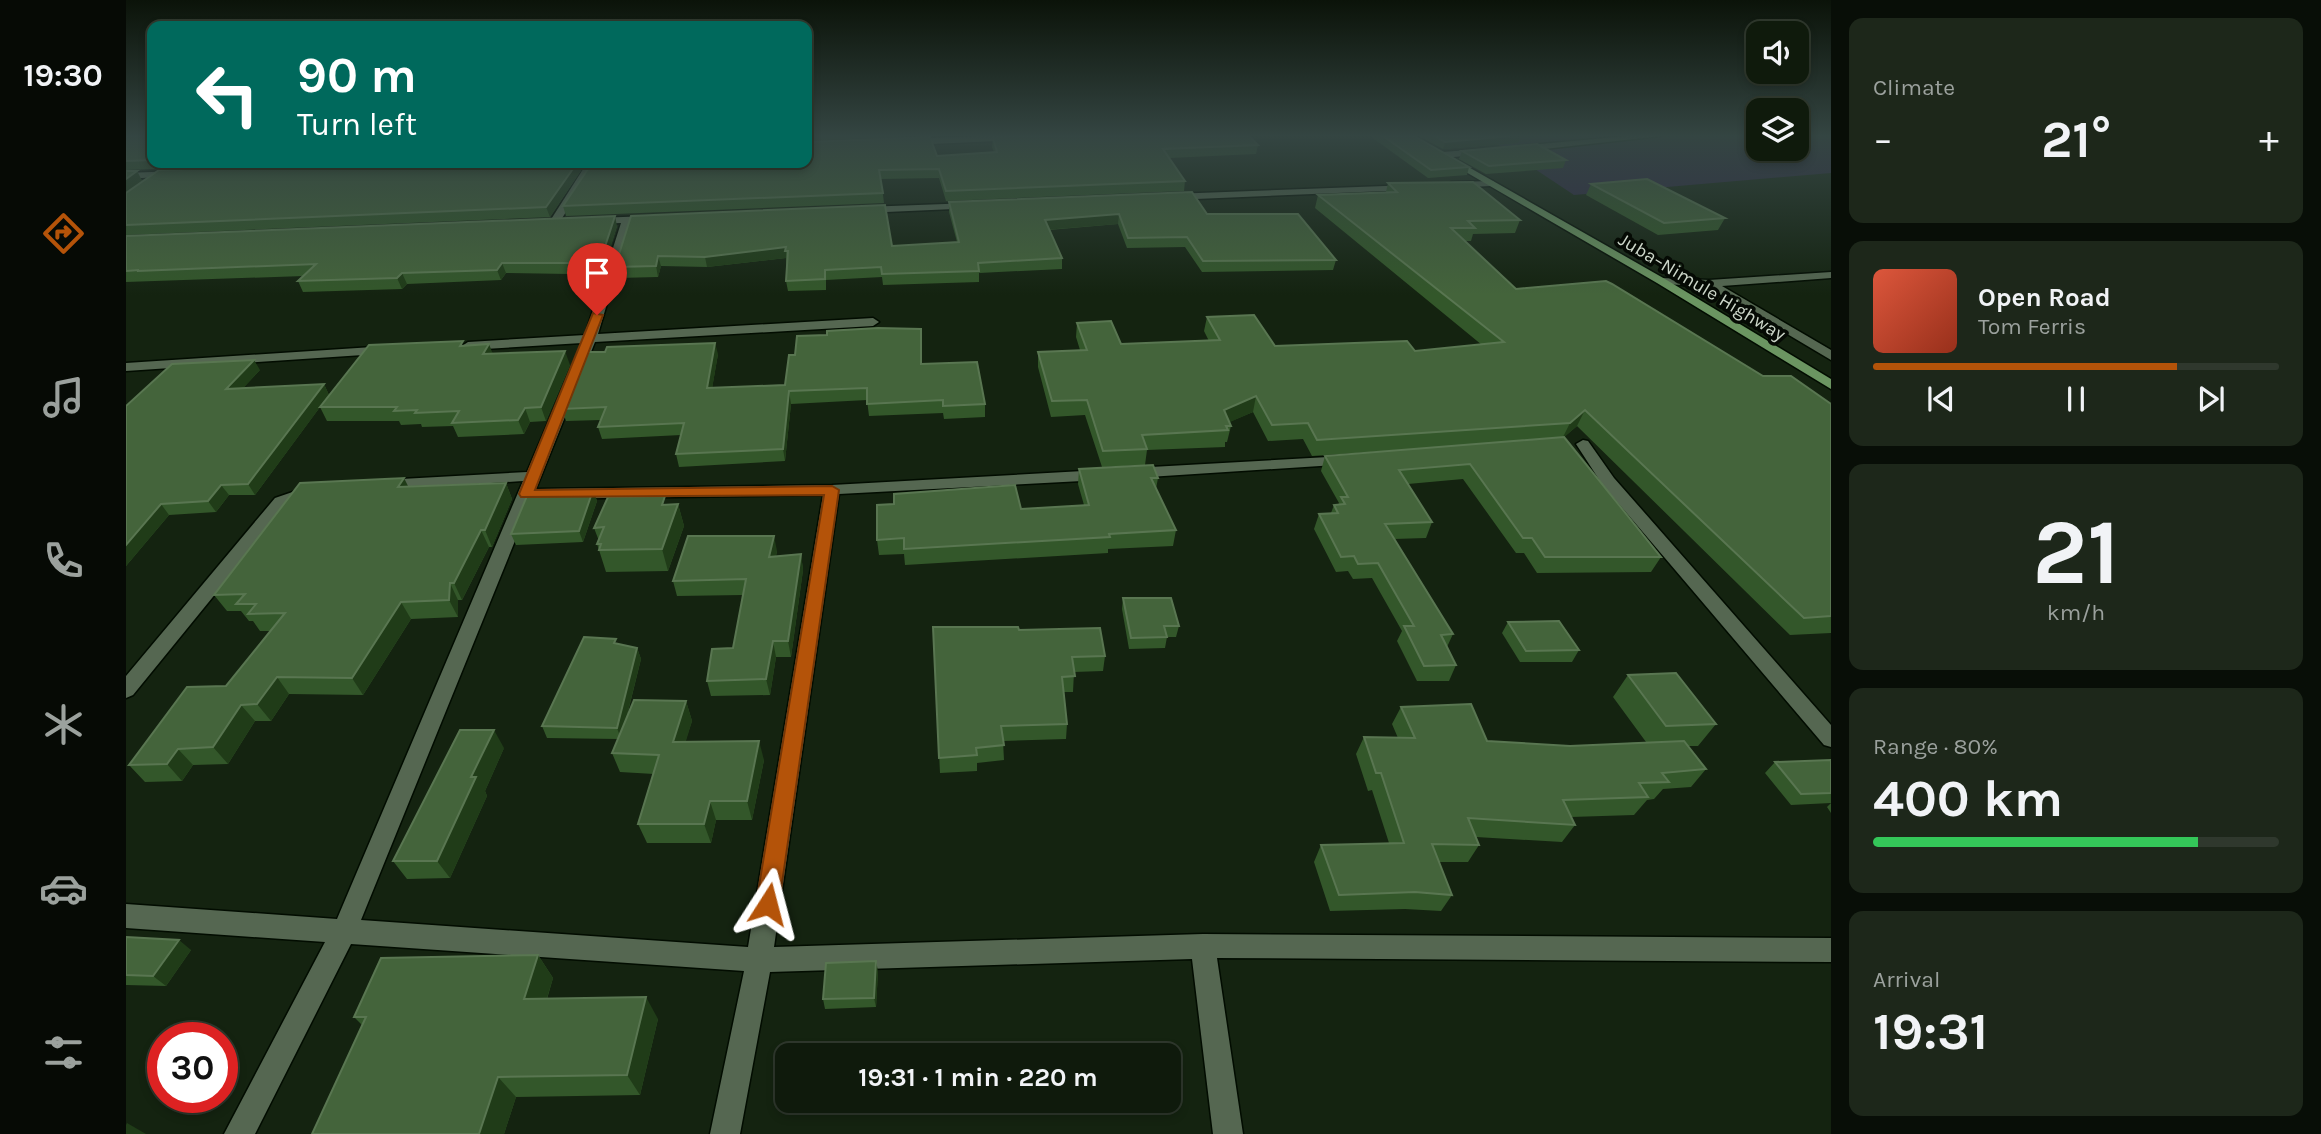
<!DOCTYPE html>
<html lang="en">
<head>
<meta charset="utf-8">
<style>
	body { margin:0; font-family:Karla,sans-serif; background:#1d271a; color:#f1f3f6; height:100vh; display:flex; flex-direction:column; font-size:26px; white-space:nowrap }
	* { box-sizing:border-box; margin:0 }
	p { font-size:23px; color:#9ba19d }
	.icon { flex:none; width:38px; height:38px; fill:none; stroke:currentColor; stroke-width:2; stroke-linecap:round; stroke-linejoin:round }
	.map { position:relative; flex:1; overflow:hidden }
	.side { display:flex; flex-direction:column; gap:18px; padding:18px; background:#080e07; width:490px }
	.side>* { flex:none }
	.banner { position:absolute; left:21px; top:21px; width:665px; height:147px; border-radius:14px; box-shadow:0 4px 10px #0003,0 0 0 2px #2f382d; background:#00695c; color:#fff; overflow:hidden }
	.tools { position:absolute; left:1620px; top:21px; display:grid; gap:14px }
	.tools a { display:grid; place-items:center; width:63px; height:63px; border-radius:14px; background:#0f1a0c; box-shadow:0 4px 10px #0003,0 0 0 2px #2f382d; font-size:35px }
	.speed { position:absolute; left:21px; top:1022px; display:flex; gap:14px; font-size:35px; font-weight:700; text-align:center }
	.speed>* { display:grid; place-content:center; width:91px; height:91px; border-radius:50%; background:#0f1a0c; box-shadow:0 4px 10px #0003,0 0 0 2px #2f382d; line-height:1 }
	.speed .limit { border:10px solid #d22; background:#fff; color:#111 }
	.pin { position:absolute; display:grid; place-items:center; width:60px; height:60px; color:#fff; margin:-72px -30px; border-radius:50% 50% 50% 0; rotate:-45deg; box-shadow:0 0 7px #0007 }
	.pin .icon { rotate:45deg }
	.me { position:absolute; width:77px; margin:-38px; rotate:9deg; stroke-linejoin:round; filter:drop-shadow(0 0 5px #0008) }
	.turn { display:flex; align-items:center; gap:24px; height:147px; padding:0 35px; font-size:32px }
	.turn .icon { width:91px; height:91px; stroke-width:2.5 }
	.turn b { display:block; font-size:49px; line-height:60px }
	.big { font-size:52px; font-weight:700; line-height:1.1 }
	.side .widget { flex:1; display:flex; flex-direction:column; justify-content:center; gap:10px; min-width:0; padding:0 24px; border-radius:14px; background:#1d271a }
	.side .dial { align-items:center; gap:0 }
	.dial b { font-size:91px; line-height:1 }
	.song { display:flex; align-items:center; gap:21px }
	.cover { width:84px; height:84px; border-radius:10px; background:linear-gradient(135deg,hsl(10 70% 55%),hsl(10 70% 35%)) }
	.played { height:7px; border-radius:4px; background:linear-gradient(90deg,#b45309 75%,#2f382d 75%) }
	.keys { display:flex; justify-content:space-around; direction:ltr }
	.heat { display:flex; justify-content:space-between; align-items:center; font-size:38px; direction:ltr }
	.charge { height:10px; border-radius:5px; background:linear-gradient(90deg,#34c759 80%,#2f382d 0) }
	.trip { position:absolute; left:649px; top:1043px; width:406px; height:70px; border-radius:14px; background:#0f1a0c; box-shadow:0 4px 10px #0003,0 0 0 2px #2f382d; font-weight:700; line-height:70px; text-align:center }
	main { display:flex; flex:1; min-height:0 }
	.tab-bar { display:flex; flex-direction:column; width:126px; justify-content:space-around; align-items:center; background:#060a05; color:#9ba19d }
	.tab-bar .icon { width:49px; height:49px }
	.tab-bar .active { color:#b45309 }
	.tab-bar b { font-size:32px; color:#f1f3f6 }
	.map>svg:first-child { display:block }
	.green { fill:#312749 }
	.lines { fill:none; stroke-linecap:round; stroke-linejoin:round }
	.street-casing { stroke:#020c00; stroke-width:3 }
	.primary-casing { stroke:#020c00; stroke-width:3 }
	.street { fill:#556751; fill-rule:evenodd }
	.primary { fill:#6b9561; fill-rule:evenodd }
	.wall { fill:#33572a }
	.shaded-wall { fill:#203c18 }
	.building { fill:#44643b; stroke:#597651; stroke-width:2 }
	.route { fill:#b45309; stroke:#753606; stroke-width:2 }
	.labels { text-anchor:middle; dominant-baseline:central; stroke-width:7; stroke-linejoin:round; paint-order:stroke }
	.far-street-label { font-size:19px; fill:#ccd6c9; stroke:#050a04 }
</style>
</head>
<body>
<main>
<nav class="tab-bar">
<b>19:30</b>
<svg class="icon active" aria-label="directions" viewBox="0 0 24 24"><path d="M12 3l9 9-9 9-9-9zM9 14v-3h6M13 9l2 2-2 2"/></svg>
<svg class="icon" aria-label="music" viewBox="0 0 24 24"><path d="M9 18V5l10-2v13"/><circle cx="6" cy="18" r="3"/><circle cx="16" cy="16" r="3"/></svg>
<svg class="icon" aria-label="phone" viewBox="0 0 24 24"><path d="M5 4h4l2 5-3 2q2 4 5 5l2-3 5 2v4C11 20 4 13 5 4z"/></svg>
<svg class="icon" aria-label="climate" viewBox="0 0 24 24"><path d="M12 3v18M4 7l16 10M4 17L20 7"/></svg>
<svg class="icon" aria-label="car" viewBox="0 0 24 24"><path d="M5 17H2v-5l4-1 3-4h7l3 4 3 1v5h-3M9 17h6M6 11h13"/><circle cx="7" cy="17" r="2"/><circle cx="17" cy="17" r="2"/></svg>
<svg class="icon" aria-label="filters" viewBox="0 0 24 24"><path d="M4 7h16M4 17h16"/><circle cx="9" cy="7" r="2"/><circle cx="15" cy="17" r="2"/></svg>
</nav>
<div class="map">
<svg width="1705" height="1134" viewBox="0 0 1705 1134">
	<rect width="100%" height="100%" fill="#142310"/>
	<path class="green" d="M1359 136H1633V149H1671V136H1705V173L1448 195Z"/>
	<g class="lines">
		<g class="street-casing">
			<g id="street">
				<path d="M857 136H920L916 139 783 145 779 142 783 139Z"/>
				<path d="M1502 136H1535L1392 152 1388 149 1392 146Z"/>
				<path d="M1358 149 1362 152 1361 154 1316 158 1312 155 1316 152Z"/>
				<path d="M461 163H471L433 223H425L424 221Z"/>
				<path d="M51 171V175L48 176 0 179V173Z"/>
				<path d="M1367 181 1369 183 1364 186 1325 188 1320 185 1325 182Z"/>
				<path d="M1286 185V189L1283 190 1046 200 1041 197 1046 194Z"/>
				<path d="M846 203 851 206 850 208 738 213 733 210 738 207Z"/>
				<path d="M525 216 530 219 529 221 505 223 472 334 747 318 753 322 747 326 469 342 410 489 706 485 975 470 983 475 975 480 713 494 648 947 1077 934 1705 938V962L1091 958 1117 1134H1087L1066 959 644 972 614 1134H584L618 971 225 944 129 1134H98L199 942 0 928V904L211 919 397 481 257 490 249 485 257 480 401 472 456 343 342 350 336 346 342 342 459 335 495 223 469 224 464 221 469 218ZM697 495 622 947 235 920 406 499Z"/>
				<path d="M1705 272V278L1596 286 1705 350V360L1580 286 1535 284 1529 281 1535 278 1583 280Z"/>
				<path d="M262 346 269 350 267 353 0 371V363Z"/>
				<path d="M1457 440 1462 441 1488 478 1705 725V747L1698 745 1476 484 1450 444Z"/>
				<path d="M1220 456 1228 461 1225 464 1007 478 999 473 1007 468Z"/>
				<path d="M184 486 190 488 192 491 190 494 161 506 7 695 0 698V676L149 498Z"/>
			</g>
		</g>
		<g class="primary-casing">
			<path id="primary" d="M1278 136H1288L1539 279 1705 379V389L1531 283Z"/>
		</g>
		<use href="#street" class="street"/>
		<use href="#primary" class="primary"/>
	</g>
	<g class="wall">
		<path d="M0 136H26V163H183L0 170Z"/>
		<path d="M681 136H787L681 141Z"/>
		<path d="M878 136H1123L1132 145 1130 154 1043 158 1059 181 1058 191 820 201 813 178 755 179 758 203 440 216 437 206 811 156 868 152 866 147 867 138 878 137Z"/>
		<path d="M1244 136H1288L1343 167 1341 175 1302 178Z"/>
		<path d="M1293 136H1395L1392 143 1317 149Z"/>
		<path d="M1336 151 1440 160 1437 168 1360 174 1333 159Z"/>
		<path d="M460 163 424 217 0 235V171H11L16 181Z"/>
		<path d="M1262 183 1394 220 1389 233 1347 234 1345 241H1339L1390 289 1637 376 1705 404V633L1664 635 1451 426 1438 437 1535 557 1525 572 1411 573 1398 553H1390L1337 479 1282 484 1306 522 1300 538 1268 539 1327 634 1321 647 1330 665 1323 681H1291L1271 641 1276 631 1246 578 1227 579 1222 571 1210 572 1188 529 1193 514 1205 513 1208 505H1212L1213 503 1195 471 1199 456 1274 450 1186 456 1177 439 1142 441 1127 412 1103 422 1105 426 1101 442H1099V447L1021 450 1019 465 976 467 959 415 925 417 912 367V352L954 350 950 337 951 323 995 344 1083 341 1078 331 1081 317 1149 346 1289 351 1356 345 1189 208 1192 195 1260 192Z"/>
		<path d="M1465 184 1599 218 1592 230 1532 235 1460 195Z"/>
		<path d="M823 202 1081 214 1210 260 1207 270 1076 272 1059 247 1001 248 992 224 923 230 936 258V269L853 273V282L757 285 756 277 700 280V290L662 291 660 281V258L581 267 535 266 532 277 492 278 489 267 505 216 766 246 831 242 823 212Z"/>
		<path d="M491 226 475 278 446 279 444 274 380 273 375 280 281 284 276 289 177 292 172 281 178 276 0 282V236Z"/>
		<path d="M339 345 367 353 444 365 420 421 404 422 398 434 332 437 327 426 296 427 295 424 275 425 273 421H201L194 407 129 495H103L90 512 43 515 0 566V406L134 370 117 388 198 384 203 395Z"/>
		<path d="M592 354 586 388 659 385 795 364 859 404V417L818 419 817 413 743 416 741 400 665 404 659 461 553 467 550 454 555 435 476 439 472 427 475 420 440 421 436 409Z"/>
		<path d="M953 469 1032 478 1030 489 1050 530 1047 546 982 549V553L779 565 778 554 753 555 751 540 895 509 958 505 952 484Z"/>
		<path d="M380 483 386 499 366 547H363L336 600H332V617L285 619 237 695 163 694 145 721H129L102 764 67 765 56 781 19 782 3 765 100 686 145 631H134L127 621H123L115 611H101L88 595 282 486Z"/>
		<path d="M467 490 471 501 457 542 390 545 385 534Z"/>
		<path d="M552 504 558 526 542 571 480 572 473 550 471 544 473 541 468 528 541 505Z"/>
		<path d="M651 551 650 556 675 554 677 570 665 657H650L644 695 585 696 581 681 607 648 617 595 551 596 547 581Z"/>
		<path d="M997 598 1053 626 1050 637H1041L1039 648 1003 649 996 609Z"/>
		<path d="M1382 622 1453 650 1446 662H1394L1376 633Z"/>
		<path d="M807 627 893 630 979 656 977 671 948 672 947 692H938L941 724 940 739 877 741 878 760 851 763V771L814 773Z"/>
		<path d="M492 644 511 648 515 659 500 720 560 701 566 721 559 742 638 760 626 820H590L585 843H521L512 824 528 774 494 772 486 753 492 739 421 738 416 726Z"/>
		<path d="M1502 675 1590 724 1572 746H1562L1580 769 1565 787 1537 789 1528 799 1521 800 1508 815 1445 817 1449 825 1436 842 1350 837 1353 845 1342 862H1313L1326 895 1315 911 1279 909 1204 911 1188 862 1195 845 1263 843 1246 790 1242 791 1230 754 1238 737 1272 738 1266 724 1275 707 1361 741 1444 746 1520 742 1487 697Z"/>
		<path d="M378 748 359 791 361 796 324 878 281 879 267 861Z"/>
		<path d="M1705 760V813L1701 807 1705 803 1665 805 1639 773 1649 762Z"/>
		<path d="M0 937 65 950 40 986 0 985Z"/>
		<path d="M412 955 427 978 421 999 532 1019 514 1095 390 1097 378 1134H186L236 1025 228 1017Z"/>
		<path d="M752 971 750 1007 699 1009 697 999Z"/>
	</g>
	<g class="shaded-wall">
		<path d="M1384 136H1395L1392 143 1317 149 1319 142Z"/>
		<path d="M451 163H460L424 217 420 207Z"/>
		<path d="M11 171 16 181 0 193V179Z"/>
		<path d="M993 214 992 224 918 230 919 220Z"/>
		<path d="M489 216 491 226 475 278 472 268Z"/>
		<path d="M660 247V258L581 267 579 257Z"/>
		<path d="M532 256 535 266 532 277 530 266Z"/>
		<path d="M376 263 380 273 375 280 371 270Z"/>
		<path d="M276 273 281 284 276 289 271 278Z"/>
		<path d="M589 343 592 354 584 401 581 388Z"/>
		<path d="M363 344 368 357 357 354Z"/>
		<path d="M439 351 444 365 420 421 415 407Z"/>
		<path d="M128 360 134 370 107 399 100 389Z"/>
		<path d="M198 384 203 395 129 495 122 484Z"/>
		<path d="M663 391 665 404 659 461 657 449Z"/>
		<path d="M1130 396 1127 412 1095 426 1098 410Z"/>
		<path d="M399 408 404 422 398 434 392 420Z"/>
		<path d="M1459 410 1451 426 1436 439 1444 423Z"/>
		<path d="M278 478 286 494 272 487Z"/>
		<path d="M380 483 386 499 366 547 359 530Z"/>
		<path d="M95 485 103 495 90 512 82 501Z"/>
		<path d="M467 490 471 501 457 542 453 531Z"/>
		<path d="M35 504 43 515 0 566V545Z"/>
		<path d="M552 504 558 526 542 571 536 549Z"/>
		<path d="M355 530 363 547 336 600 328 583Z"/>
		<path d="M648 536 651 551 646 572 643 557Z"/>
		<path d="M675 554 677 570 665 657 662 641Z"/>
		<path d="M324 583 332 600V617L323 600Z"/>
		<path d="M275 602 285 619 237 695 226 678Z"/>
		<path d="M647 641 650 657 644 695 640 679Z"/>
		<path d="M511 648 515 659 495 739 491 728Z"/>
		<path d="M151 677 163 694 145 721 131 704Z"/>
		<path d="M560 701 566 721 554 761 547 742Z"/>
		<path d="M115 705 129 721 102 764 87 747Z"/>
		<path d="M368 730 378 748 359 791 361 796 324 878 311 861 345 777Z"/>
		<path d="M633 741 638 760 626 820 621 801Z"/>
		<path d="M52 749 67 765 56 781 41 764Z"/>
		<path d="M584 801 590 820 585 843 578 824Z"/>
		<path d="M53 940 65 950 40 986 27 976Z"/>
		<path d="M412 955 427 978 414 1021 398 999Z"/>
		<path d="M750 961 752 971 750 1007 748 998Z"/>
		<path d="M520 997 532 1019 514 1095 501 1075Z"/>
		<path d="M372 1077 390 1097 378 1134H353Z"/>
		<path d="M1 1123 20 1134H0V1125Z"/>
	</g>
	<g class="building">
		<path d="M0 136H26V160L0 161Z"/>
		<path d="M880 136H1123L1132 145 1037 149 1059 181 820 191 813 169 753 170 757 193 437 206 466 163H681V142L804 137 811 156 871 152 867 138 880 137Z"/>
		<path d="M1257 136H1288L1343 167 1305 170Z"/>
		<path d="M1309 136H1384L1319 142Z"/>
		<path d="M1411 144 1440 160 1363 166 1336 151Z"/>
		<path d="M210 163H451L420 207 0 225V193L33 170Z"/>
		<path d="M0 171H11L0 179Z"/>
		<path d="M1521 179 1599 218 1538 223 1465 184Z"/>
		<path d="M1347 182 1394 220 1342 221 1349 228H1325L1390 289 1480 281 1486 284 1637 376H1665L1705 404V616L1678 618 1459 410 1444 423 1191 440 1182 423 1146 425 1130 396 1098 410 1105 426H1100L1102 430 1016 435 1021 449 977 451 961 400 926 401 912 352 961 350 951 323 985 321 995 344 1094 340 1081 317 1128 315 1149 346 1281 341 1289 351 1378 342 1192 195 1271 192 1262 183Z"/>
		<path d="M1066 192 1081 214H1172L1210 260 1077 261 1061 237 1002 238 993 214 919 220 936 258 852 263 853 271 756 274 755 267 699 270V279L660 281 662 251H659L660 247 579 257 532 256 530 266 489 267 505 216 759 205 766 246 833 242 823 202Z"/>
		<path d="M489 216 472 268H443L446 263H376L371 270 276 273 271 278 172 281 190 264 11 271 13 270 0 271V236Z"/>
		<path d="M752 328 795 329V364L851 362 859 404 817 406V400L741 404V388L663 391 657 449 550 454 558 423 472 427 480 407 436 409 460 352H479L481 347 589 343 581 388 659 385 663 355H669L671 336 701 335V331Z"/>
		<path d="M337 341 334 346 363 344 357 354 439 351 415 407 399 408 392 420 326 423 333 411 289 413 291 410 268 411 271 407H194L243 345Z"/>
		<path d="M128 360 100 389 198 384 122 484 95 485 82 501 35 504 0 545V406L46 364Z"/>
		<path d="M1438 437 1535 557H1419L1406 538H1397L1344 464 1273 470 1306 522 1259 524 1327 634 1315 635 1330 665 1298 666 1278 626H1288L1252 563 1232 564 1228 556 1215 557 1193 514 1212 513 1208 505 1219 504 1215 497H1222L1199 456Z"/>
		<path d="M1027 465 1032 478H1025L1050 530 983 534 984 537 778 549V538L751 540V505L768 504V494L889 485 895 509 963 505 953 469Z"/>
		<path d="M278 478 272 487 380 483 359 530H355L328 583H324L323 600 275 602 226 678 151 677 131 704 115 705 87 747 52 749 41 764 3 765 61 687 100 686 159 613 122 614 130 604H110L119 594 88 595 174 483Z"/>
		<path d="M467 490 453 531 385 534 403 491Z"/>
		<path d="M539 496 536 505 552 504 536 549 473 550 475 544H471L478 527 468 528 482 497Z"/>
		<path d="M562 536H648L643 557 675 554 662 641H647L640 679 581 681 586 649 607 648 620 579 547 581Z"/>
		<path d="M997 598H1045L1053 626H1038L1041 637 1005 638Z"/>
		<path d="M1433 621 1453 650 1400 651 1382 622Z"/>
		<path d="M807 627H892L893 630 974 628 979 656 946 657 949 676 936 677 941 724 875 726 878 745 850 748 851 755 813 758Z"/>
		<path d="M458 637 490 639 488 643 511 648 491 728 416 726Z"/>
		<path d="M1550 673 1590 724 1540 726 1502 675Z"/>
		<path d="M508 700 560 701 547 742 633 741 621 801H584L578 824H512L533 755 486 753Z"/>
		<path d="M1345 704 1361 741 1444 746 1558 741 1580 769 1536 773 1543 782 1513 783 1522 797 1437 800 1449 825 1342 818 1353 845 1306 844 1326 895 1289 892 1213 895 1195 845 1278 843 1255 773H1250L1238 737 1289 738 1275 707Z"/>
		<path d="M334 730H368L345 777H350L311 861H267Z"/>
		<path d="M1705 760V793L1675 794 1649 762Z"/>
		<path d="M0 937 53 940 27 976 0 975Z"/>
		<path d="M412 955 398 999 520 997 501 1075 372 1077 353 1134H186L240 1017H228L255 958Z"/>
		<path d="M750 961 748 998 697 999 700 963Z"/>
	</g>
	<linearGradient id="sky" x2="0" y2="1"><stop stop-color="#0b1309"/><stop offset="0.46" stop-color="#344542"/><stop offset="1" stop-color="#344542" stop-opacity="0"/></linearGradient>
	<rect width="1705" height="295" fill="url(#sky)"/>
	<path class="route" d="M467 313 477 315 409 490 706 486 713 490 653 904 649 912 642 915 634 912 630 904 698 495 395 497 393 494Z"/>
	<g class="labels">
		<g class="far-street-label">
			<text transform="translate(1576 287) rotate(31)">Juba–Nimule Highway</text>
		</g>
	</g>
</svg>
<div class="tools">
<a><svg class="icon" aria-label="sound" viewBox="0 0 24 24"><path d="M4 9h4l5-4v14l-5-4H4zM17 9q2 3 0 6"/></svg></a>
<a><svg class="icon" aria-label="layers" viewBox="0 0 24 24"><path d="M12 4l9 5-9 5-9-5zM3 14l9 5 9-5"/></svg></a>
</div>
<div class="speed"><div class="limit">30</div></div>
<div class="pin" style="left:471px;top:315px;background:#d93025"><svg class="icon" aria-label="arrive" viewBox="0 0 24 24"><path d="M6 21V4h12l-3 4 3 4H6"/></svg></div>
<svg class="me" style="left:642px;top:904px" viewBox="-20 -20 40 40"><path d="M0-17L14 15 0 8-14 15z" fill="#b45309" stroke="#fff" stroke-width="4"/></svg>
<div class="trip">19:31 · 1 min · 220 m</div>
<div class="banner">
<div class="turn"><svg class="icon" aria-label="left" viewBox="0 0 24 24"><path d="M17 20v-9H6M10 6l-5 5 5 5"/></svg><div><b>90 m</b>Turn left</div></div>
</div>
</div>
<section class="side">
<div class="widget"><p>Climate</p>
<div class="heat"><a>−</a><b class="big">21°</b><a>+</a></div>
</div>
<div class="widget">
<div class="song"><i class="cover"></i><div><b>Open Road</b><p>Tom Ferris</p></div></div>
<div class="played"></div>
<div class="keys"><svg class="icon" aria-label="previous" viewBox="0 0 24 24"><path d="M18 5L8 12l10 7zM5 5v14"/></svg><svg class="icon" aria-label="pause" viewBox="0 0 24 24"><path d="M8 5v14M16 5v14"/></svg><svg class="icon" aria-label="next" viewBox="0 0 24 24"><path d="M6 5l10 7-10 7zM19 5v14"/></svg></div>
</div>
<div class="widget dial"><b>21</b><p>km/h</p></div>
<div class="widget"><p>Range · 80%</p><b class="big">400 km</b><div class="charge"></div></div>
<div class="widget"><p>Arrival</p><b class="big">19:31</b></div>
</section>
</main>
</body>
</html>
